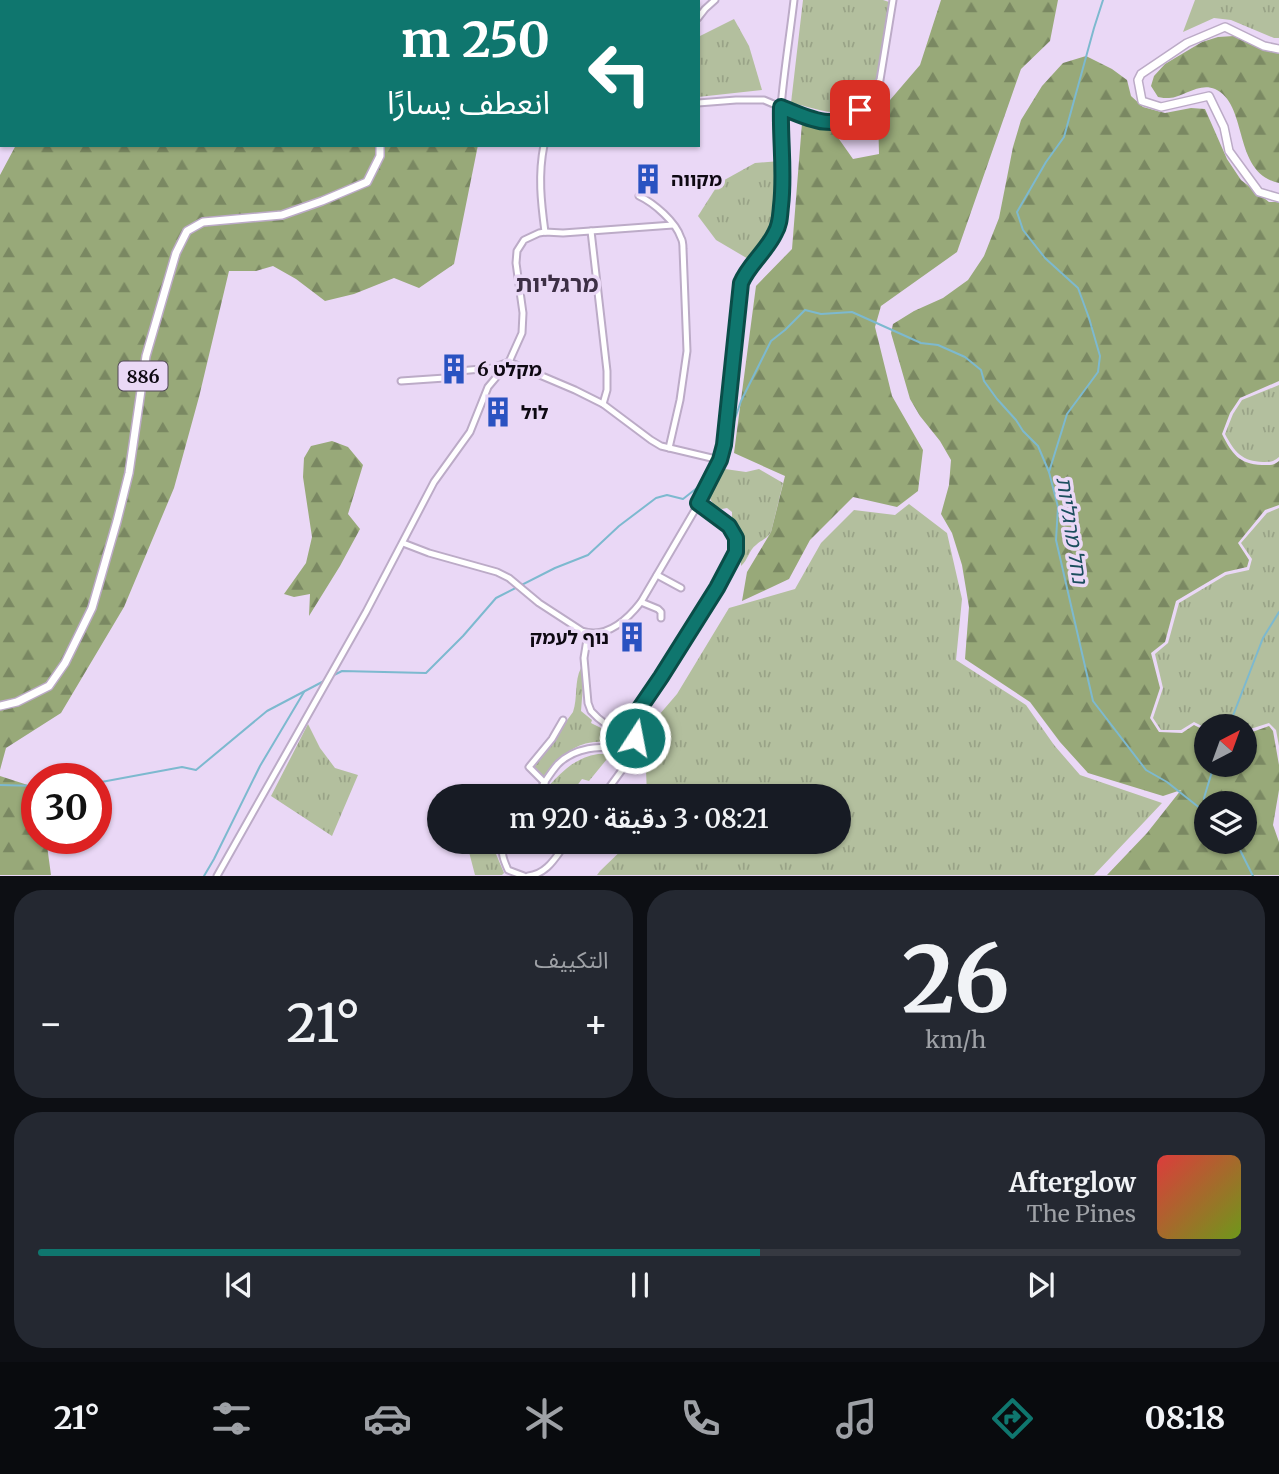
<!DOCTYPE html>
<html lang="ar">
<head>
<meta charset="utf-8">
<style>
	body { margin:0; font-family:Merriweather,"Noto Sans Arabic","Noto Sans Hebrew",serif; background:#242831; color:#f1f3f6; direction:rtl; height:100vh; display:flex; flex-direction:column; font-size:26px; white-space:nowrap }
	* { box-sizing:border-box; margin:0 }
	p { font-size:23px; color:#9ea1a6 }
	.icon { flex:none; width:38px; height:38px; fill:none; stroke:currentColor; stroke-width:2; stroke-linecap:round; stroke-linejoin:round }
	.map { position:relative; height:876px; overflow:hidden; direction:ltr }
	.drawer { display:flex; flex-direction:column; gap:14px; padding:14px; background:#0d0f14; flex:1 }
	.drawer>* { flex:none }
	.guide { position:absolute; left:0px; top:0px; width:700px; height:147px; box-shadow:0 2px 5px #0004; direction:rtl; background:#0f766e; color:#fff; overflow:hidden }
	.needle { width:46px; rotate:41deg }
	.fabs { position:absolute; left:1194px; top:714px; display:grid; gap:14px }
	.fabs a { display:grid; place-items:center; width:63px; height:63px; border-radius:50%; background:#171b24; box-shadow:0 2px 5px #0004; font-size:35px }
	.speed { position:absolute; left:21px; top:763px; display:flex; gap:14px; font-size:35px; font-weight:700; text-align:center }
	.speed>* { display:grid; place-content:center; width:91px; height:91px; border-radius:50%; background:#171b24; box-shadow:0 2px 5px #0004; line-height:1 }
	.speed .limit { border:10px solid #d22; background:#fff; color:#111 }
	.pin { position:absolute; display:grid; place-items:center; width:60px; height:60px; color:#fff; margin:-30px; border-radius:14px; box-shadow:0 4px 10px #0006 }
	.me { position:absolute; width:77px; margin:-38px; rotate:11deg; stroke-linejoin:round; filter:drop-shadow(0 0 5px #0008) }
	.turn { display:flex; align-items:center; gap:24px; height:147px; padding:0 35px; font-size:32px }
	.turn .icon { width:91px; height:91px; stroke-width:2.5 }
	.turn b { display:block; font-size:49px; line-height:60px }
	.big { font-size:52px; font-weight:600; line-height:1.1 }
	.drawer .widget { flex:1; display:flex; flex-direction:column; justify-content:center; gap:10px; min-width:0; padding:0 24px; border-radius:28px; background:#242831 }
	.drawer .dial { align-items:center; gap:0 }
	.dial b { font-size:91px; line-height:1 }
	.song { display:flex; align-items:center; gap:21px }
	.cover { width:84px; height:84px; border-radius:10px; background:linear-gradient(135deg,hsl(0 70% 55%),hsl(80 70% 35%)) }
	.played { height:7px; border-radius:4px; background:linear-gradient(90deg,#0f766e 60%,#363941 60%) }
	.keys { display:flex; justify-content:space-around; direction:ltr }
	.heat { display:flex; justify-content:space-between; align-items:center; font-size:38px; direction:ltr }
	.drawer .tiles { flex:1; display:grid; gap:14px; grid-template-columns:1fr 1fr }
	.widget:last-child { grid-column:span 2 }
	.trip { position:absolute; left:427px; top:784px; width:424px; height:70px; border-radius:35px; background:#171b24; box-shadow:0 2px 5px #0004; font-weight:600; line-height:70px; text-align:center; direction:rtl }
	.tab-bar { display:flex; height:112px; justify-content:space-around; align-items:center; background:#090b0e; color:#9ea1a6 }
	.tab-bar .icon { width:49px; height:49px }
	.tab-bar .active { color:#0f766e }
	.tab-bar b { font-size:32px; color:#f1f3f6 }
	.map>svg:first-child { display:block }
	.grass { fill:url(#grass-tufts) }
	.forest { fill:url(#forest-firs); fill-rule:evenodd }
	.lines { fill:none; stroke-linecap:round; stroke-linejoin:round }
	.stream { stroke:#7db9cf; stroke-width:2 }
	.minor-casing { stroke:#bcabc7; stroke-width:9 }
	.major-casing { stroke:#bcabc7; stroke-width:10 }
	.minor { stroke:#fff; stroke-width:5 }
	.major { stroke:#fff; stroke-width:7 }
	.route-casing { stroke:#0a4d48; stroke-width:18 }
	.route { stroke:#0f766e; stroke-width:12 }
	.labels { text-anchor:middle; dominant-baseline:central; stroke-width:7; stroke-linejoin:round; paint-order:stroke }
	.shield { fill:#ead8f6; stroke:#504756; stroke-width:2 }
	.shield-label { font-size:18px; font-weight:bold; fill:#0e0912 }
	.poi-label { font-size:19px; font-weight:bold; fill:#0e0912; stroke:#ead8f6; text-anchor:start }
	.water-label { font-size:21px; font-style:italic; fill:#1a4d5d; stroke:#ead8f6 }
	.quarter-label { font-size:23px; font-weight:bold; fill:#3d2f45; stroke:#ead8f6 }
</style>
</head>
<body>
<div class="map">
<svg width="1279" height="876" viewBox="0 0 1279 876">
	<defs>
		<pattern id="grass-tufts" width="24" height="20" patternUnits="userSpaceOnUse" patternTransform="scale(1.75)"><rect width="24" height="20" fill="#b3bf9e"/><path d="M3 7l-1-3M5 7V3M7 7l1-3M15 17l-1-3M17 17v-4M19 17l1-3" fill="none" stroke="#99a387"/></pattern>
		<pattern id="forest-firs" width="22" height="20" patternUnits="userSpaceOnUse" patternTransform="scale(1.75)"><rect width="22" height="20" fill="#98a979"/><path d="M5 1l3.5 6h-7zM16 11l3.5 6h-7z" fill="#7a8862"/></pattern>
	</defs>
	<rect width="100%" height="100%" fill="#ead8f6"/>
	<g class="grass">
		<path d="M803 0H883L889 2C885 34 885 104 845 112 829 115 808 106 791 103Z"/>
		<path d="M1195 0H1279V38H1274L1231 20 1214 18 1183 32Z"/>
		<path d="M734 19 749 46 762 90 698 97V37Z"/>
		<path d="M780 161 781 186 772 232 750 260 716 240 698 216 719 183 755 163Z"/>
		<path d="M1279 385V457C1273 462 1271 462 1263 462 1242 461 1235 453 1225 434L1233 414 1242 400Z"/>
		<path d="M725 469 746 472 759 469 783 483 771 532C766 540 762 539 756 545 749 550 748 560 741 566V539L732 520V512L727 508 722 509 715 506 710 499 713 487Z"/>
		<path d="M909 504 947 533 962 599 956 660 1026 705 1054 745 1080 775 1162 803 1094 875H597L600 871 630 842H838V796H647L646 770 653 722 677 694 729 608 795 589 821 543 854 510 895 515Z"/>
		<path d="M1279 508V746L1276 730 1269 723 1244 731V726H1206V728L1194 722 1181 730H1161L1153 718 1163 688 1155 654 1168 643 1179 603 1226 575 1249 570 1252 559 1241 543 1267 513Z"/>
		<path d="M581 668 583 685 581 711 592 720 591 723 601 728 600 733 603 742C575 740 560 758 543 777L533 768V767L573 712C578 698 574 681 581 668Z"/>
		<path d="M308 724 320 748 335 768 358 775 332 836 271 796Z"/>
		<path d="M598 754H604L607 759 589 781 582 779 576 787 580 791 577 796 570 794 568 796H547L548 794 544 791C560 774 573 758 598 754Z"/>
		<path d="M470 842 478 844 484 843 492 845 500 844 496 854 504 873 502 875H475L469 852Z"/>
	</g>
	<g class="forest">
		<path d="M54 0H405L406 2H54Z"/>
		<path d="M941 0H1058L1050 41 1021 69 957 252 881 306 875 327 892 396 923 450 918 491 897 507 853 497 810 540 789 579 742 601 747 572 771 532 785 476 734 453 756 286 792 249 802 123 834 132 853 159 879 154 878 114 920 65Z"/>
		<path d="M1234 36 1279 47V183C1232 173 1249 104 1215 89 1199 82 1184 97 1169 98 1165 98 1162 98 1158 97L1151 86 1154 76 1165 64 1202 42 1218 37Z"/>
		<path d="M1086 56 1112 69 1127 80 1131 96 1143 107 1165 113 1191 108 1205 109 1227 159 1241 180 1269 202H1279V381L1240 398 1230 413 1222 434C1232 454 1239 464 1262 465 1270 465 1273 466 1279 461V505L1265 510 1238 543 1249 560 1247 567 1225 572 1176 601 1165 642 1151 653 1160 688 1150 718 1159 732 1182 733 1194 725 1206 731V765H1244V735L1269 726 1273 731 1279 765V790L1273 825 1279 842V875H1107L1147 833 1181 790 1163 796 1088 773 1060 742 1030 702 965 659 969 607 962 565 952 533 941 514 949 485 951 460 940 441 920 416 910 399 891 333 893 324 914 311 943 298 968 280 984 256 999 218 1013 147 1021 120 1042 86 1063 63ZM1206 803H1244V842H1206Z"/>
		<path d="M16 145H478L454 264 419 288 394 278 354 294 325 301 296 279 273 266 256 271H229L199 397 174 488 124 607 61 713 6 748 0 770V175Z"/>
		<path d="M332 441 348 447 363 465 348 514 360 529 340 566 309 616 310 594 294 597 284 594 306 563 312 537 303 477 304 458 311 446Z"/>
		<path d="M0 776 37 788V838H46L51 875H0Z"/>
	</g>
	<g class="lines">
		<g class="stream">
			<path d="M726 445 741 401 771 341 785 330 805 310 821 314 852 312 921 343 938 345 965 357 981 370 984 381 997 399 1016 420 1023 431 1038 446 1049 472 1058 507 1056 540 1093 701 1146 770 1167 782 1206 813"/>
			<path d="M1049 472 1067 414 1098 372 1100 356 1089 318 1078 288 1045 258 1023 230 1017 212 1046 162 1064 137 1094 28 1103 0"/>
			<path d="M332 676 342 671 426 673 463 636 496 598 555 568 588 555 619 526 656 498 667 495 683 499 702 484 712 471"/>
			<path d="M1229 726 1263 638 1279 612"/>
			<path d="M96 783 182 767 196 770 267 711 324 681"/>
			<path d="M0 785 37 786"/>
			<path d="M1206 811 1204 798 1214 765"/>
			<path d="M1236 842 1253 876"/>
			<path d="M204 876 214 859 260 766 304 692"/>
		</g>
		<g class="minor-casing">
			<g id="minor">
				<path d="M543 2 544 0"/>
				<path d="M698 18 705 9 715 0"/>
				<path d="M698 103 736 100H764L804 117 820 121 832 123 849 118 860 110 880 80 893 0"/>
				<path d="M544 145C538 175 541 202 545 232"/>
				<path d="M639 196C654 203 676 222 681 238 683 241 683 245 683 249L687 351 680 400 669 448"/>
				<path d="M591 231 607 371V390L603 404"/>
				<path d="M401 381 445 378 459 371 492 368 509 362 575 390 603 404 651 440 661 446 720 460"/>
				<path d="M403 543 429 553 497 572 509 578 539 603 582 631C606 639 627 620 641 602L699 503 720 460 724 445 741 283C749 262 773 248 778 225 788 186 778 146 781 107 784 71 790 35 794 0"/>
				<path d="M657 575 681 588"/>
				<path d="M641 602 658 609 661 612V618"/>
				<path d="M588 633 584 658 588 703 591 711 598 718 607 725 615 727 624 725 631 721 634 738 630 759 603 796"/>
				<path d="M631 721 661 677 703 611 736 552V538L729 526 699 503"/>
				<path d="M545 783 529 767 552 739 563 720"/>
				<path d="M535 796C543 786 549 774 558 764 578 744 606 747 632 747"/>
				<path d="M504 842C500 852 504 861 508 870L524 876"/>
				<path d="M217 876 366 612 434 482 470 432 488 387 509 362 522 333 523 313 516 263 517 251 524 240 539 233 545 232 563 233 673 225"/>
				<path d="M528 876C548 874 556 856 567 842"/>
			</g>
		</g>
		<g class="major-casing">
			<g id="major">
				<path d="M289 0 291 2"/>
				<path d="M1279 49 1264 46 1225 27 1187 43 1141 74 1138 80 1142 101 1161 107 1209 96 1224 127 1229 151 1259 192 1279 198"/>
				<path d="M0 706 17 702 49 686 65 663 92 608 117 521 129 473 146 356 176 253 187 231 203 222 282 215 322 201 367 182 380 156V145"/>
			</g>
		</g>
		<use href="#minor" class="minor"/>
		<use href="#major" class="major"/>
	</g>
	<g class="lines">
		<g class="route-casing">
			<path id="route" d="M635 738 631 721 661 677 717 588 736 552V538L729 526 698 503 720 460 724 445 741 283C749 264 766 252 775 233 780 225 780 216 781 206 785 173 780 140 781 107 807 118 836 133 860 110"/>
		</g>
		<use href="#route" class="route"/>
	</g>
	<defs>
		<g id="building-bare" transform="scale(2.415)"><path d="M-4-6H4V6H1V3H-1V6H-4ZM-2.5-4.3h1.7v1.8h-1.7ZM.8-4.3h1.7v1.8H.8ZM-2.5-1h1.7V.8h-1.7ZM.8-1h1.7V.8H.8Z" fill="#2a52c1" stroke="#ead8f6" stroke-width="2.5" paint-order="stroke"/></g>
	</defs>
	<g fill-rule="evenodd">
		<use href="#building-bare" x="648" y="179"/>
		<use href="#building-bare" x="454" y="369"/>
		<use href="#building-bare" x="498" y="412"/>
		<use href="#building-bare" x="632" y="637"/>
	</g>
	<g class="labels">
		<rect class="shield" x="118.5" y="361.5" width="49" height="29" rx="5"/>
		<g class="shield-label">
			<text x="143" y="376">886</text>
		</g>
		<g class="poi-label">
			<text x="671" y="179">מקווה</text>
			<text x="477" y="369">מקלט 6</text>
			<text x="521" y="412">לול</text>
			<text x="609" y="637" text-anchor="end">נוף לעמק</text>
		</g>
		<g class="water-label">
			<text transform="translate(1072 530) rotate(81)">נחל מרגליות</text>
		</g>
		<g class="quarter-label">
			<text x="557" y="283">מרגליות</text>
		</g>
	</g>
</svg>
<div class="fabs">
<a><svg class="needle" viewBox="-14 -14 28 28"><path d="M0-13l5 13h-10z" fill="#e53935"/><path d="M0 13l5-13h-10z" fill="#9ea1a6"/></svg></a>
<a><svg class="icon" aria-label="layers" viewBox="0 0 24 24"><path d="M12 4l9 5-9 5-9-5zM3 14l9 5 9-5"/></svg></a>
</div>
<div class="speed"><div class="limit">30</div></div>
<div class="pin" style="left:860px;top:110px;background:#d93025"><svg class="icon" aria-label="arrive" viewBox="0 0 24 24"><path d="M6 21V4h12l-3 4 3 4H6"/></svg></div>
<svg class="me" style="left:635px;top:738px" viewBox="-20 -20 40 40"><circle r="17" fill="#0f766e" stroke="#fff" stroke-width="3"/><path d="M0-11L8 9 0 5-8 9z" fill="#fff"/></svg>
<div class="trip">08:21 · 3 دقيقة · 920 m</div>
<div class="guide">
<div class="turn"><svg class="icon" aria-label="left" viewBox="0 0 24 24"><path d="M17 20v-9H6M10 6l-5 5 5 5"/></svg><div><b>250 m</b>انعطف يسارًا</div></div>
</div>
</div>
<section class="drawer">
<div class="tiles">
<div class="widget dial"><b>26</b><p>km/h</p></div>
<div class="widget"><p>التكييف</p>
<div class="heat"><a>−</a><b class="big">21°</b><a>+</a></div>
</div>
<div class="widget">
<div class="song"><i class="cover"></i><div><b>Afterglow</b><p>The Pines</p></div></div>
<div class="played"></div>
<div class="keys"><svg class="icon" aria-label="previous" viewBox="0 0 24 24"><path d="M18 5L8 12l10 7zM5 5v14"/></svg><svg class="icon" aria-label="pause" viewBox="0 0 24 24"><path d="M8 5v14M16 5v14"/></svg><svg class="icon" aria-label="next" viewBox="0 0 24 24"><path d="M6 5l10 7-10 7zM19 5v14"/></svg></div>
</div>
</div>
</section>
<nav class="tab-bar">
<b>08:18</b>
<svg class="icon active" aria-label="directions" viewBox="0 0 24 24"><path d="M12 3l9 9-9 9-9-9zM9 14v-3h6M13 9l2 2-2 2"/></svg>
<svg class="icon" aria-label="music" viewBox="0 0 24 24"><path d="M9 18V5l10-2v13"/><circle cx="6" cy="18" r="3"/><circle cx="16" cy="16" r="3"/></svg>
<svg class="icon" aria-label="phone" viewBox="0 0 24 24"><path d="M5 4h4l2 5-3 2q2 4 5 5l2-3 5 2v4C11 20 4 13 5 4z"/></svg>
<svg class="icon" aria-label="climate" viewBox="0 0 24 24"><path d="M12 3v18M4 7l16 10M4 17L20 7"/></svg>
<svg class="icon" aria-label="car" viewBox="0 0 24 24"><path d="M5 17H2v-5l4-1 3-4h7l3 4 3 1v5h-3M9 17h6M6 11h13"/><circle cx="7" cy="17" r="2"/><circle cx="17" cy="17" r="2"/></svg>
<svg class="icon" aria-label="filters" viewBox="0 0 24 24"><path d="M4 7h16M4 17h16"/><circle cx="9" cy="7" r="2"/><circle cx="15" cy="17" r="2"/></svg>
<b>21°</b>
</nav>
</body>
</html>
